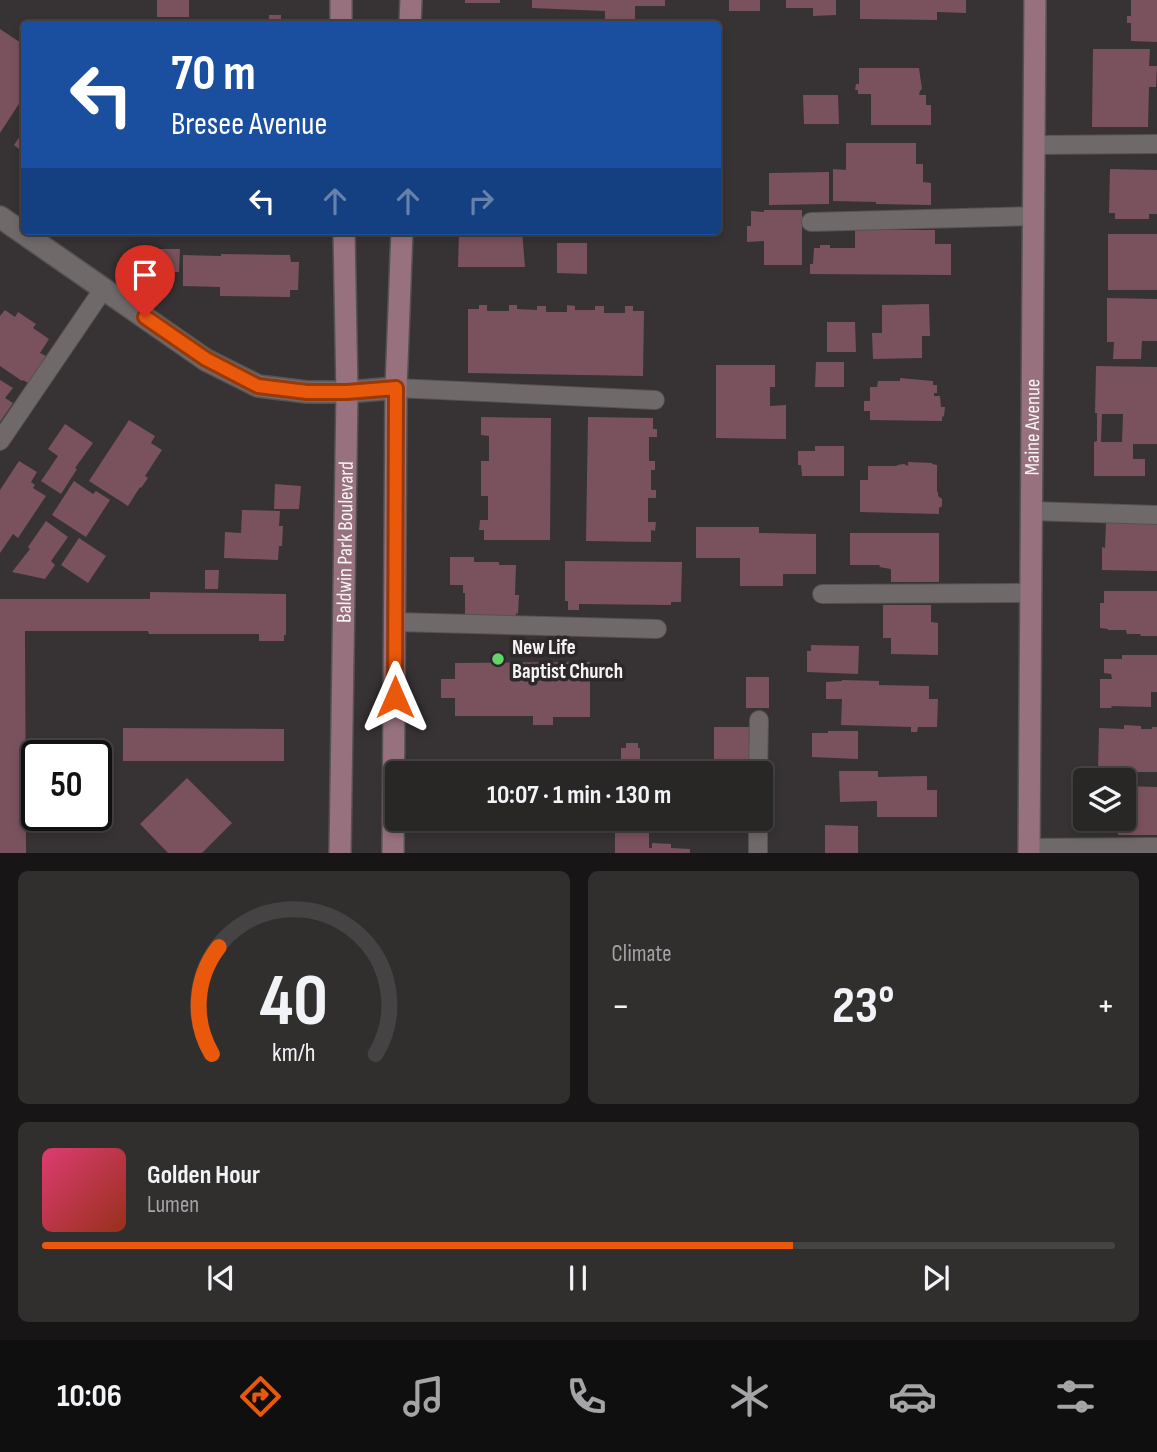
<!DOCTYPE html>
<html lang="en">
<head>
<meta charset="utf-8">
<style>
	body { margin:0; font-family:"Sofia Sans Condensed",sans-serif; background:#312e2e; color:#f1f3f6; height:100vh; display:flex; flex-direction:column; font-size:26px; white-space:nowrap }
	* { box-sizing:border-box; margin:0 }
	p { font-size:23px; color:#a5a5a7 }
	.icon { flex:none; width:38px; height:38px; fill:none; stroke:currentColor; stroke-width:2; stroke-linecap:round; stroke-linejoin:round }
	.map { position:relative; height:853px; overflow:hidden }
	.side { display:flex; flex-direction:column; gap:18px; padding:18px; background:#171515; flex:1 }
	.side>* { flex:none }
	.hud { position:absolute; left:21px; top:21px; width:700px; height:214px; border-radius:7px; box-shadow:0 4px 10px #0003,0 0 0 2px #454343; background:#1a4fa0; color:#fff; overflow:hidden }
	.tools { position:absolute; left:1073px; top:768px; display:grid; gap:14px }
	.tools a { display:grid; place-items:center; width:63px; height:63px; border-radius:7px; background:#292626; box-shadow:0 4px 10px #0003,0 0 0 2px #454343; font-size:35px }
	.speed { position:absolute; left:21px; top:740px; display:flex; gap:14px; font-size:35px; font-weight:700; text-align:center }
	.speed>* { display:grid; place-content:center; width:91px; height:91px; border-radius:50%; background:#292626; box-shadow:0 4px 10px #0003,0 0 0 2px #454343; line-height:1 }
	.speed .limit { border:4px solid #111; border-radius:10px; background:#fff; color:#111 }
	.pin { position:absolute; display:grid; place-items:center; width:60px; height:60px; color:#fff; margin:-72px -30px; border-radius:50% 50% 50% 0; rotate:-45deg; box-shadow:0 0 7px #0007 }
	.pin .icon { rotate:45deg }
	.me { position:absolute; width:77px; margin:-38px; rotate:0deg; stroke-linejoin:round; filter:drop-shadow(0 0 5px #0008) }
	.turn { display:flex; align-items:center; gap:24px; height:147px; padding:0 35px; font-size:32px }
	.turn .icon { width:91px; height:91px; stroke-width:2.5 }
	.turn b { display:block; font-size:49px; line-height:60px }
	.lanes { display:flex; align-items:center; height:66px; padding:0 35px; background:#0003; justify-content:center; gap:35px; direction:ltr }
	.lanes .off { opacity:.35 }
	.big { font-size:52px; font-weight:700; line-height:1.1 }
	.side .card { flex:1; display:flex; flex-direction:column; justify-content:center; gap:10px; min-width:0; padding:0 24px; border-radius:10px; background:#312e2e }
	.side .dial { align-items:center; gap:0 }
	.dial svg { height:182px; overflow:visible; fill:none; stroke:#454343; stroke-width:7; stroke-linecap:round; text-anchor:middle }
	.dial text { fill:#f1f3f6; stroke:none }
	.song { display:flex; align-items:center; gap:21px }
	.cover { width:84px; height:84px; border-radius:10px; background:linear-gradient(135deg,hsl(340 70% 55%),hsl(10 70% 35%)) }
	.played { height:7px; border-radius:4px; background:linear-gradient(90deg,#ea580c 70%,#454343 70%) }
	.keys { display:flex; justify-content:space-around; direction:ltr }
	.heat { display:flex; justify-content:space-between; align-items:center; font-size:38px; direction:ltr }
	.side .tiles { flex:1; display:grid; gap:18px; grid-template-columns:1fr 1fr }
	.card:last-child { grid-column:span 2 }
	.trip { position:absolute; left:385px; top:761px; width:388px; height:70px; border-radius:7px; background:#292626; box-shadow:0 4px 10px #0003,0 0 0 2px #454343; font-weight:700; line-height:70px; text-align:center }
	.tab-bar { display:flex; height:112px; justify-content:space-around; align-items:center; background:#100f0f; color:#a5a5a7 }
	.tab-bar .icon { width:49px; height:49px }
	.tab-bar .current { color:#ea580c }
	.tab-bar b { font-size:32px; color:#f1f3f6 }
	.map>svg:first-child { display:block }
	.building { fill:#79525e; fill-rule:evenodd }
	.lines { fill:none; stroke-linecap:round; stroke-linejoin:round }
	.lane-casing { stroke:#565253; stroke-width:20 }
	.street-casing { stroke:#565253; stroke-width:24 }
	.secondary-casing { stroke:#565253; stroke-width:24 }
	.lane { stroke:#6f696a; stroke-width:18 }
	.street { stroke:#6f696a; stroke-width:21 }
	.secondary { stroke:#97717e; stroke-width:21 }
	.route-casing { stroke:#983908; stroke-width:18 }
	.route { stroke:#ea580c; stroke-width:12 }
	.poi-dot { fill:#64d468; stroke:#2d2829; stroke-width:2.5 }
	.labels { text-anchor:middle; dominant-baseline:central; stroke-width:7; stroke-linejoin:round; paint-order:stroke }
	.street-label { font-size:21px; fill:#f6f3f4; stroke:#2d2829 }
	.poi-label { font-size:21px; font-weight:bold; fill:#f6f3f4; stroke:#2d2829; text-anchor:start }
</style>
</head>
<body>
<div class="map">
<svg width="1157" height="854" viewBox="0 0 1157 854">
	<rect width="100%" height="100%" fill="#373233"/>
	<g class="building">
		<rect x="157" y="0" width="32" height="17"/>
		<rect x="465" y="0" width="35" height="3"/>
		<path d="M532 0H665V6H635V21L605 20V11L532 8Z"/>
		<rect x="729" y="0" width="31" height="11"/>
		<path d="M786 0H836V15L813 16V8H786Z"/>
		<path d="M860 0H966V13L937 12V20L860 19Z"/>
		<path d="M1131 0H1157V42L1131 41V23H1127V16H1131Z"/>
		<path d="M269 15H281V24H224V22L235 21 234 19H269Z"/>
		<path d="M0 29 24 45V96L0 133Z"/>
		<path d="M1093 49H1150L1149 66H1157L1156 87H1149L1148 127H1092Z"/>
		<path d="M859 68H919L922 89 920 91 919 95H926V105H931V125H871V94H858V90H855L856 84H859Z"/>
		<path d="M803 95H838L839 124H804Z"/>
		<path d="M24 130V153L14 145Z"/>
		<path d="M846 143H916V164H923V182L931 183V205L876 204V202L833 201V169L846 170Z"/>
		<path d="M1110 169 1157 170V214H1149V219H1115V213H1109Z"/>
		<path d="M829 172V204L769 205V173Z"/>
		<path d="M764 210H802V265H764V241L747 242V226H751V211L764 212Z"/>
		<path d="M855 230H935V244H951V275L810 274V264H813L814 248H820V245H830V248H855Z"/>
		<path d="M459 231H522L525 267H458Z"/>
		<rect x="1108" y="234" width="49" height="56"/>
		<path d="M557 243H587V274L557 273Z"/>
		<path d="M147 249H180L179 272H147Z"/>
		<path d="M221 254 290 255 291 262H299L298 290H290V297L220 296V287L183 286V255L221 256Z"/>
		<path d="M1107 298 1157 299V341H1142L1141 359H1113L1114 342H1107Z"/>
		<path d="M929 304 930 336H922V358L873 359 872 333H882V305Z"/>
		<path d="M479 305H487V311H509V305H517V309L537 310V306H546V312H567V305L575 306V310H595V306H604V313H625V306H633V311H644L643 376 468 373V309H479Z"/>
		<path d="M5 310 15 317 18 312 36 324 33 328 49 339 40 353 46 356 28 383 23 380 22 381 0 366V316Z"/>
		<path d="M827 322H855L856 352H827Z"/>
		<path d="M816 362H844V387H815Z"/>
		<path d="M716 365H775V387H770V406L786 405V439L716 438Z"/>
		<path d="M1096 366 1157 367V444H1133V459H1145V476H1094V442L1097 441V413H1095ZM1102 414H1123L1122 442H1101Z"/>
		<path d="M900 378 933 381V385H937V393H934V396H940L941 407H945L944 416 942 417V421L870 420V411H864V401H870V387H877L878 381H900Z"/>
		<path d="M0 380 13 388 5 398 13 403 0 422Z"/>
		<path d="M481 417 551 418 550 540H484V530H479L480 520H488V496H481V461H489V436L481 435Z"/>
		<path d="M588 417 653 418V429H657V437H649V461H655V470H651V490H656V498H648V522H656L655 531 651 530V542L586 541Z"/>
		<path d="M129 420 155 436 151 443 162 450 145 476 148 478 141 488 140 487 128 506 89 481Z"/>
		<path d="M65 424 93 443 75 468 77 469 61 494 41 481 58 456 48 449Z"/>
		<path d="M815 446H844V476H802L801 465H798V451H815Z"/>
		<path d="M19 461 37 472 31 482 35 485 33 488 46 496 18 538 13 534 0 553V490Z"/>
		<path d="M908 462 932 463V464L937 465V492H938V496L942 499V506L939 508V514L860 512V480H868V466H897V465L904 464 908 466Z"/>
		<path d="M74 481 93 494 96 491 110 500 86 537 52 515Z"/>
		<path d="M275 484 301 486 299 509H274Z"/>
		<path d="M242 510 280 511 279 526H283L282 546H279L278 560 224 558 225 532 241 533Z"/>
		<path d="M1157 520V571L1102 570V547L1105 548 1106 522 1136 523Z"/>
		<path d="M46 521 68 537 51 561 55 565 45 579 12 572 30 549 28 547Z"/>
		<path d="M696 527H759V533L816 534V574H783V586H740V558H696Z"/>
		<path d="M850 533H939V582H891V569L879 567 880 565H850Z"/>
		<path d="M79 538 106 556 88 583 61 565Z"/>
		<path d="M450 557H474V562H499V565H516L515 595H519L518 614 516 613V618L465 617V593H463V585H450Z"/>
		<path d="M565 561 682 562 681 602H671V605L579 604V610H568V601H565Z"/>
		<path d="M205 570H219L218 589H205Z"/>
		<path d="M1104 591H1157V636H1141L1140 634H1127L1126 630H1108V629L1100 628V603H1104Z"/>
		<path d="M150 592 286 594V635H284V641H259V634H149L148 631H25L26 854H0V599H150Z"/>
		<path d="M883 605H931V622L938 623V655L891 654V638H883Z"/>
		<path d="M811 645 859 646 858 674 807 672V651H811Z"/>
		<path d="M1122 655H1157V692H1151V707L1111 706 1112 708H1100V679H1112L1111 674 1104 673V659H1122Z"/>
		<path d="M590 662V717H553V725H533V716H455V698H441V679H455V663Z"/>
		<rect x="746" y="677" width="23" height="31"/>
		<path d="M842 680 879 681V685L929 686V699H938L937 727H918L917 732H911V727L841 725 842 699H826V682L842 681Z"/>
		<path d="M1124 725 1141 726V729H1152V727H1157V772H1098L1099 728 1124 729Z"/>
		<path d="M714 727H752V761H738V765H729V761H714Z"/>
		<path d="M123 728 284 729V761H123Z"/>
		<path d="M828 731H858V759L812 757V733H828Z"/>
		<path d="M626 743H638V748H640V774H621V748H626Z"/>
		<path d="M839 771H878V777L927 776V790H937V817H877V801L840 802Z"/>
		<path d="M187 778 232 823 201 854H169L140 824Z"/>
		<path d="M1124 786 1157 787V835H1118V819H1124Z"/>
		<path d="M525 819H609V826L525 827Z"/>
		<path d="M825 825 858 826V854L825 853Z"/>
		<path d="M615 833H649V848H652V843L671 844V848L690 849V854H615Z"/>
	</g>
	<g class="lines">
		<g class="lane-casing">
			<g id="lane">
				<path d="M1034 145 1157 144"/>
				<path d="M811 222 1034 216"/>
				<path d="M396 388 655 400"/>
				<path d="M0 441 104 288"/>
				<path d="M1031 511 1157 515"/>
				<path d="M822 594 1031 593"/>
				<path d="M395 622 657 629"/>
				<path d="M758 774 759 720"/>
				<path d="M1029 848 1157 847"/>
				<path d="M758 854V819"/>
			</g>
		</g>
		<g class="street-casing">
			<path id="street" d="M0 217 206 360 258 386 307 392H347L396 388"/>
		</g>
		<g class="secondary-casing">
			<g id="secondary">
				<path d="M341 0V24"/>
				<path d="M410 24 411 0"/>
				<path id="s1" d="M340 854 347 392 344 231"/>
				<path d="M393 854 396 388 402 231"/>
				<path id="s2" d="M1029 854 1035 0"/>
			</g>
		</g>
		<use href="#lane" class="lane"/>
		<use href="#street" class="street"/>
		<use href="#secondary" class="secondary"/>
	</g>
	<g class="lines">
		<g class="route-casing">
			<path id="route" d="M145 317 206 359 258 386 307 392H347L396 388 395 697"/>
		</g>
		<use href="#route" class="route"/>
	</g>
	<circle class="poi-dot" cx="498" cy="659" r="7"/>
	<g class="labels">
		<g class="street-label">
			<text stroke="none"><textPath href="#s2" startOffset="427">Maine Avenue</textPath></text>
			<text stroke="none"><textPath href="#s1" startOffset="312">Baldwin Park Boulevard</textPath></text>
		</g>
		<g class="poi-label">
			<text x="512" y="647">New Life<tspan x="512" dy="24">Baptist Church</tspan></text>
		</g>
	</g>
</svg>
<div class="tools">
<a><svg class="icon" aria-label="layers" viewBox="0 0 24 24"><path d="M12 4l9 5-9 5-9-5zM3 14l9 5 9-5"/></svg></a>
</div>
<div class="speed"><div class="limit">50</div></div>
<div class="pin" style="left:145px;top:317px;background:#d93025"><svg class="icon" aria-label="arrive" viewBox="0 0 24 24"><path d="M6 21V4h12l-3 4 3 4H6"/></svg></div>
<svg class="me" style="left:395px;top:697px" viewBox="-20 -20 40 40"><path d="M0-17L14 15 0 8-14 15z" fill="#ea580c" stroke="#fff" stroke-width="4"/></svg>
<div class="trip">10:07 · 1 min · 130 m</div>
<div class="hud">
<div class="turn"><svg class="icon" aria-label="left" viewBox="0 0 24 24"><path d="M17 20v-9H6M10 6l-5 5 5 5"/></svg><div><b>70 m</b>Bresee Avenue</div></div>
<div class="lanes"><svg class="icon" aria-label="left" viewBox="0 0 24 24"><path d="M17 20v-9H6M10 6l-5 5 5 5"/></svg><svg class="icon off" aria-label="ahead" viewBox="0 0 24 24"><path d="M12 20V5M6 11l6-6 6 6"/></svg><svg class="icon off" aria-label="ahead" viewBox="0 0 24 24"><path d="M12 20V5M6 11l6-6 6 6"/></svg><svg class="icon off" aria-label="right" viewBox="0 0 24 24"><path d="M7 20v-9h11M14 6l5 5-5 5"/></svg></div>
</div>
</div>
<section class="side">
<div class="tiles">
<div class="card dial"><svg viewBox="0 0 100 80">
<path d="M14 69A42 42 0 1 1 86 69"/>
<path d="M14 69A42 42 0 0 1 17 22" stroke="#ea580c"/>
<text x="50" y="56" font-size="32" font-weight="700">40</text>
<text x="50" y="72" font-size="11">km/h</text>
</svg></div>
<div class="card"><p>Climate</p>
<div class="heat"><a>−</a><b class="big">23°</b><a>+</a></div>
</div>
<div class="card">
<div class="song"><i class="cover"></i><div><b>Golden Hour</b><p>Lumen</p></div></div>
<div class="played"></div>
<div class="keys"><svg class="icon" aria-label="previous" viewBox="0 0 24 24"><path d="M18 5L8 12l10 7zM5 5v14"/></svg><svg class="icon" aria-label="pause" viewBox="0 0 24 24"><path d="M8 5v14M16 5v14"/></svg><svg class="icon" aria-label="next" viewBox="0 0 24 24"><path d="M6 5l10 7-10 7zM19 5v14"/></svg></div>
</div>
</div>
</section>
<nav class="tab-bar">
<b>10:06</b>
<svg class="icon current" aria-label="directions" viewBox="0 0 24 24"><path d="M12 3l9 9-9 9-9-9zM9 14v-3h6M13 9l2 2-2 2"/></svg>
<svg class="icon" aria-label="music" viewBox="0 0 24 24"><path d="M9 18V5l10-2v13"/><circle cx="6" cy="18" r="3"/><circle cx="16" cy="16" r="3"/></svg>
<svg class="icon" aria-label="phone" viewBox="0 0 24 24"><path d="M5 4h4l2 5-3 2q2 4 5 5l2-3 5 2v4C11 20 4 13 5 4z"/></svg>
<svg class="icon" aria-label="climate" viewBox="0 0 24 24"><path d="M12 3v18M4 7l16 10M4 17L20 7"/></svg>
<svg class="icon" aria-label="car" viewBox="0 0 24 24"><path d="M5 17H2v-5l4-1 3-4h7l3 4 3 1v5h-3M9 17h6M6 11h13"/><circle cx="7" cy="17" r="2"/><circle cx="17" cy="17" r="2"/></svg>
<svg class="icon" aria-label="filters" viewBox="0 0 24 24"><path d="M4 7h16M4 17h16"/><circle cx="9" cy="7" r="2"/><circle cx="15" cy="17" r="2"/></svg>
</nav>
</body>
</html>
